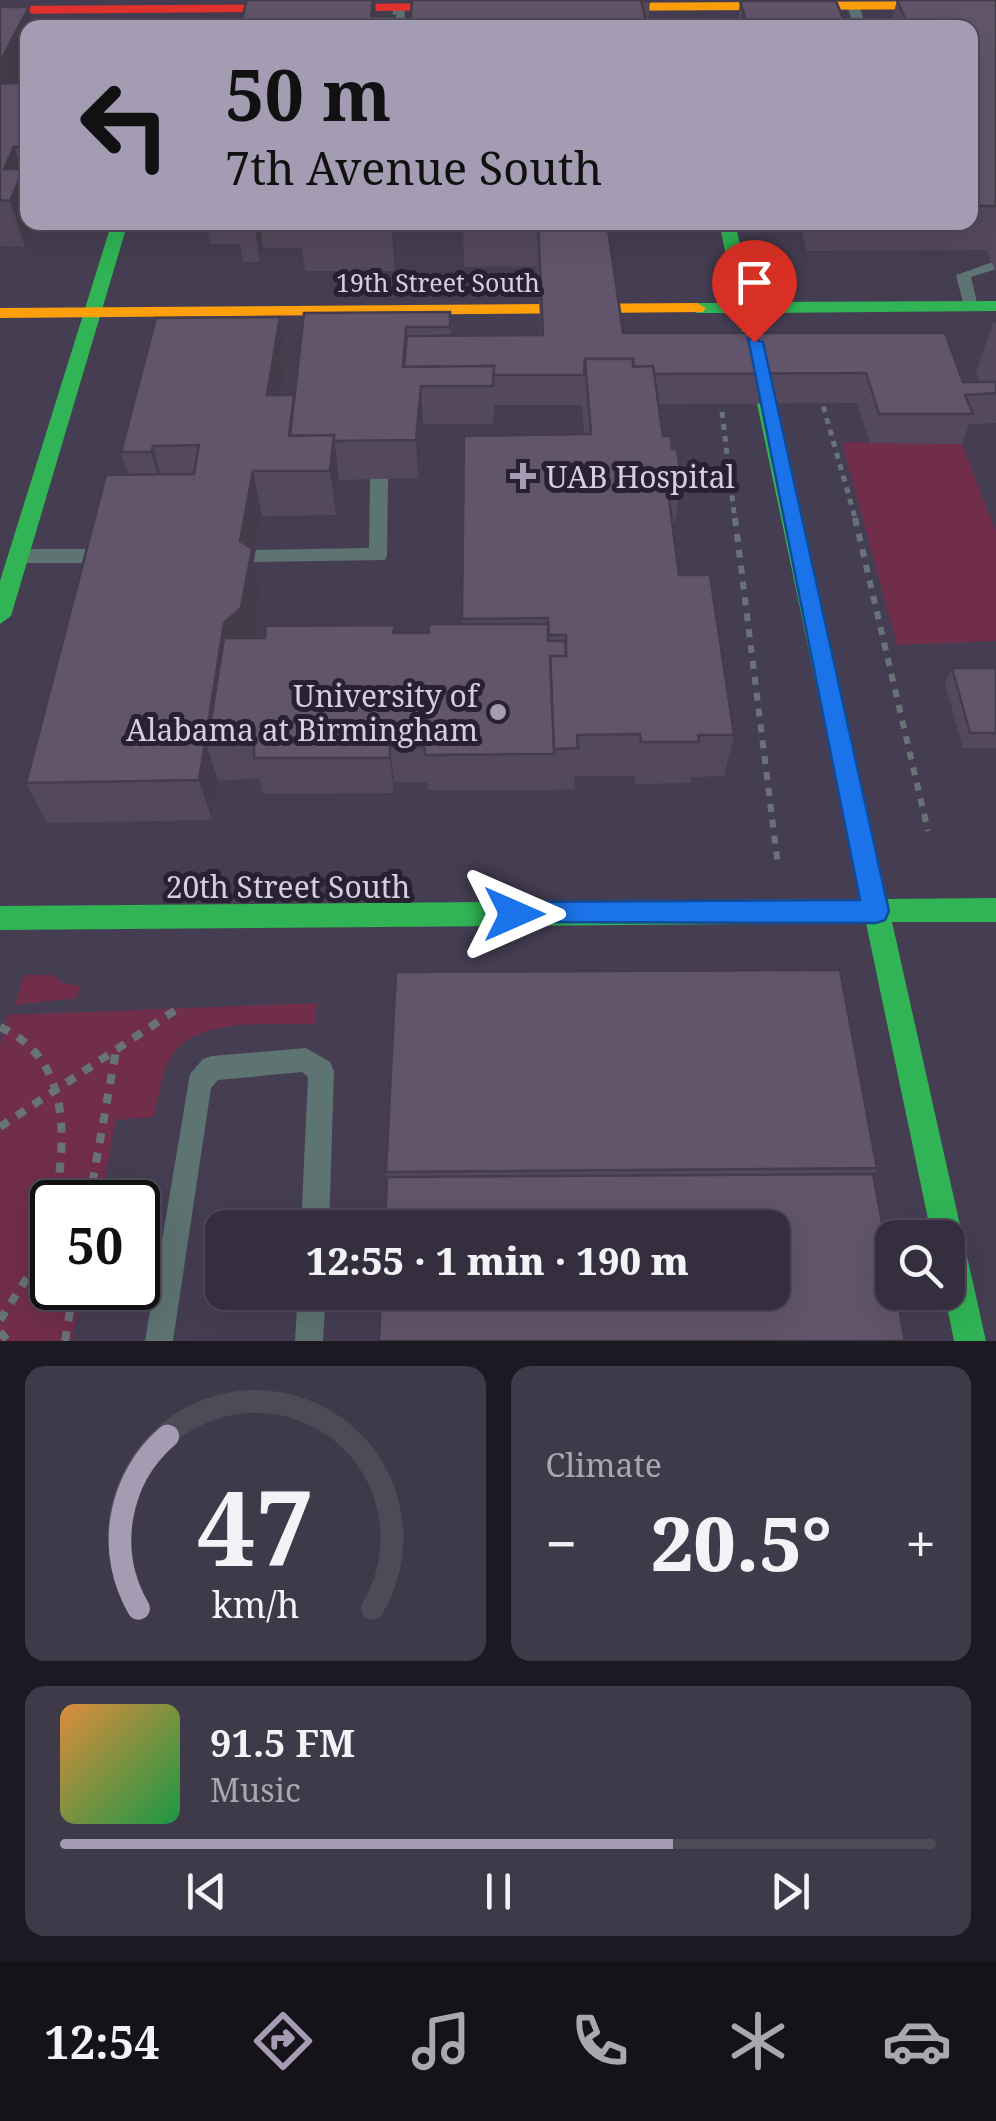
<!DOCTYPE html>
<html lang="en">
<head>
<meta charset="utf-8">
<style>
	body { margin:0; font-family:"Noto Serif",serif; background:#3f3a49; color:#f1f3f6; height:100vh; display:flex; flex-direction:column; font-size:38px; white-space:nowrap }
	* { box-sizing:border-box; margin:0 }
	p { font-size:32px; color:#a9a8b0 }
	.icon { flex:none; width:55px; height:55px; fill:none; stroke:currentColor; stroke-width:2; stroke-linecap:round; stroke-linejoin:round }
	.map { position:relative; height:1341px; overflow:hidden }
	.drawer { display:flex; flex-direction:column; gap:25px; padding:25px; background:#1d1922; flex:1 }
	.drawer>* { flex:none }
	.guide { position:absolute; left:20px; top:20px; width:958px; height:210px; border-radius:20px; box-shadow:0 10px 40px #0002,0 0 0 2px #4e4a58; background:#a39cb2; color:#111; overflow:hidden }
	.buttons { position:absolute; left:875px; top:1220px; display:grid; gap:20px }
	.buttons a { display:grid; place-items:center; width:90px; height:90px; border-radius:20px; background:#342e3e; box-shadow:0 10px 40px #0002,0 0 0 2px #4e4a58; font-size:50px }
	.speed { position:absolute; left:30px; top:1180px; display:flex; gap:20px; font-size:50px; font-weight:700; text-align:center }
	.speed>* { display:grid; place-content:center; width:130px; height:130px; border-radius:50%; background:#342e3e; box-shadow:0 10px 40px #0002,0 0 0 2px #4e4a58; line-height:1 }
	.speed .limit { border:5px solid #111; border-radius:15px; background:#fff; color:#111 }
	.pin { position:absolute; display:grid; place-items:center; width:85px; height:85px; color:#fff; margin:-102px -42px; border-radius:50% 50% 50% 0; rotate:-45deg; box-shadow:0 0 10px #0007 }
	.pin .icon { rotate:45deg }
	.me { position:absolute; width:110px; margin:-55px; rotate:90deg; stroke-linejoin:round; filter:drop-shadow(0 0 8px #0008) }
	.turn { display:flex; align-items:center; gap:35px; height:210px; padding:0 40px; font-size:45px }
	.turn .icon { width:130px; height:130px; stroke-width:2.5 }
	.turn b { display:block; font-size:70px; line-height:85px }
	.big { font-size:75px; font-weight:800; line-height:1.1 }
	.drawer .tile { flex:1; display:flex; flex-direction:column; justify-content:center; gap:15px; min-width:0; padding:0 35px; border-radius:20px; background:#3f3a49 }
	.drawer .dial { align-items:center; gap:0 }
	.dial svg { height:260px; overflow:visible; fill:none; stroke:#4e4a58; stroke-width:7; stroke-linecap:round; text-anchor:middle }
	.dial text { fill:#f1f3f6; stroke:none }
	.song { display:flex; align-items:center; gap:30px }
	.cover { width:120px; height:120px; border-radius:15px; background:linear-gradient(135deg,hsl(30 70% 55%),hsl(140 70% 35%)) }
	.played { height:10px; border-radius:5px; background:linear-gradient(90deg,#a39cb2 70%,#4e4a58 70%) }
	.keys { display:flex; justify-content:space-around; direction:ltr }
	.heat { display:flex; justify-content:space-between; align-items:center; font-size:55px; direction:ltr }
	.drawer .tiles { flex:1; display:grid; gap:25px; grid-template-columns:1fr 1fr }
	.tile:last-child { grid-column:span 2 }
	.trip { position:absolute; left:205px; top:1210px; width:585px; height:100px; border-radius:20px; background:#342e3e; box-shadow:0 10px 40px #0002,0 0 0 2px #4e4a58; font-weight:800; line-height:100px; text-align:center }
	.dock { display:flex; height:160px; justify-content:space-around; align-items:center; background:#151219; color:#a9a8b0 }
	.dock .icon { width:70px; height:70px }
	.dock .selected { color:#a39cb2 }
	.dock b { font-size:45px; color:#f1f3f6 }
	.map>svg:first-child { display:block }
	.green { fill:#712e4b }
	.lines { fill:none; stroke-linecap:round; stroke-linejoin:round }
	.path-far2 { stroke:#677377; stroke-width:5; stroke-dasharray:6 6; stroke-linecap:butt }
	.path-far1 { stroke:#677377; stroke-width:6; stroke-dasharray:8 8; stroke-linecap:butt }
	.path { stroke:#677377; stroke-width:8; stroke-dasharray:10 10; stroke-linecap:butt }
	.lane { fill:#5e7472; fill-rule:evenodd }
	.fast { fill:#30b455; fill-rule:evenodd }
	.slow { fill:#ff9f0a; fill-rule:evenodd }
	.jam { fill:#e5322d; fill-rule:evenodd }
	.wall { fill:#54495c; fill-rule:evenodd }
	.shaded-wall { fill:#453c4b }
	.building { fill:#62556b; stroke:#453c4b; stroke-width:2.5 }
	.route { fill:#1a73e8; stroke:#114b97; stroke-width:2.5 }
	.poi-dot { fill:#a39cb2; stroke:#272132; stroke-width:4 }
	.labels { text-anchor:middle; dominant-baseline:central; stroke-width:10; stroke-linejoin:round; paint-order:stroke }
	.far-street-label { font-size:25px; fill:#d5cee5; stroke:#272132 }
	.poi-label { font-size:30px; fill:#d5cee5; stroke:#272132; text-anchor:start }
	.street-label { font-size:30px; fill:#d5cee5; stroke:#272132 }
</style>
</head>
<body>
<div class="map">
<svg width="996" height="1341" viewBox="0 0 996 1341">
	<rect width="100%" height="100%" fill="#453e53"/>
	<g class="green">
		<path d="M842 442 962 444 996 532V641L897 645Z"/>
		<path d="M24 975H53L63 983 81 986 76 998 15 1005Z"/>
		<path d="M317 1003 315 1024C272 1026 189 1014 168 1063 161 1079 158 1099 154 1117L116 1120 100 1202H52V1288H83L72 1341H0V1045L8 1015Z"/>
	</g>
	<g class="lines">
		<g class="path-far2">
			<path d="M820 395 856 521"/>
			<path d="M722 412 735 521"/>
		</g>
		<g class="path-far1">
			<path d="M735 518 778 866"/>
			<path d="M855 518 928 831"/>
		</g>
		<g class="path">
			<path d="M0 1027C70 1058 67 1136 55 1202"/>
			<path d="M0 1127 177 1009"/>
			<path d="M89 1202 116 1051"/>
			<path d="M0 1320 32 1270 52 1215"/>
			<path d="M0 1332 8 1341"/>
			<path d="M65 1341 74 1288"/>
		</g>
		<g class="lane">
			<path d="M853 3 859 6 867 28H855L847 6Z"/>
			<path d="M399 4 405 7 404 28H392L393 7Z"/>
			<path d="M996 261V269L971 277 978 307 975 310H965L956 275Z"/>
			<path d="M379 473 388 479 387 555 385 560 248 562 246 557 255 550 369 548 370 479Z"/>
			<path d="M19 549H110L119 556 110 563H19L10 556Z"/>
			<path d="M306 1048 330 1062 334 1071 329 1228H301L308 1077 302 1072 218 1080 211 1088 173 1341H145L190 1074 203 1059 212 1056Z"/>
			<path d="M298 1292H326L323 1341H295Z"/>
		</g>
		<g class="fast">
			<path d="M112 222H128L11 616 0 624V581Z"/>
			<path d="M719 222H735L753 302 996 301V311L755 313 887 899 996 898V922H892L986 1341H954L944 1292H948V1238H932L866 923 0 930V906L861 899 738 313H697L688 308 697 303H736Z"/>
		</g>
		<g class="slow">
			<path d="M996 1V9L574 11 568 7 574 3Z"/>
			<path d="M697 303 706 308 703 312 0 318V308Z"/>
		</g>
		<path class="jam" d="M488 3 493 4V10L0 14V6Z"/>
	</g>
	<g class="wall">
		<path d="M650 0 648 28H411L410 26Z"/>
		<path d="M897 0H996V272L986 250 807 251 799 222H970V28H890Z"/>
		<path d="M740 1 847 28H737Z"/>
		<path d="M0 7 28 28V65L19 82H26L28 86V222H35L25 247 0 246Z"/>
		<path d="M206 222H398L395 271H305L302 248H263L260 262H243L240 244H210Z"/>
		<path d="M463 222H609L608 230 623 333 963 382H980L976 372 993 323H996V423L969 424 962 444 870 443 857 403 658 404 663 436 672 449 681 477 675 522H672L679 575 734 735 724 776 691 777 690 783 635 784 634 776H575L574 789 552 790H428L427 782H394V793L263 794 259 778 218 781 212 820 47 823 26 783 128 475 121 452 287 362 282 395H294L304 313 450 312 451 335H541L537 266 464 267ZM494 405H582L584 434 464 436 462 624 429 633H395L253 638 261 593 254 560 262 516 336 515 339 480 418 478 423 424H493Z"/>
		<path d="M952 668H996V748H963L945 684Z"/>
		<path d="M877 1168 873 1174 387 1177 386 1172Z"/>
	</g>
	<g class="shaded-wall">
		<path d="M373 0H375L377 28 371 16Z"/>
		<path d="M29 7 34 28H28V65L6 109 0 90V62Z"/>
		<path d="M14 147 22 173 24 169 28 180V222H35L25 247 10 201 4 169Z"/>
		<path d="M254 222H259L263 248 260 262Z"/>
		<path d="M391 222H398L395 271Z"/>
		<path d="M280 317 287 362 275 440 267 395Z"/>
		<path d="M421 386 423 424 418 478 416 440Z"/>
		<path d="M334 435 339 480 336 515 330 471Z"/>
		<path d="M153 446 165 490 164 496 151 452Z"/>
		<path d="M253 471 262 516 254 560 261 593 251 652 207 745 218 781 212 820 199 780 224 623Z"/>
		<path d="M390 747 394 782V793L390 758Z"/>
	</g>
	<g class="building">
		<path d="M247 0H373L371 16H395L394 28H247L248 23H241Z"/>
		<path d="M412 0H650V1H641L648 28H461V25L410 26Z"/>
		<path d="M897 0H996V206H970V135H977L970 121V28H909Z"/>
		<path d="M740 1H836L847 28H748Z"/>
		<path d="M0 7H29L0 62Z"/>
		<path d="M26 82 24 86H28V145L26 147H14L4 169H24L10 201 0 200V84Z"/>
		<path d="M299 222H391V224L299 225Z"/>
		<path d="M538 222H607L623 333H945L963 382H996V393L965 395 973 414H879L866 373 654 374 653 366 633 367V359H585L584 375H493L494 366 404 367 407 336 543 335Z"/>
		<path d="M450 312V327H406L403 367 494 366 493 386H421L416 440 334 441V435L290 436 304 313Z"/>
		<path d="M280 317 267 395H294L289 436 334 435 330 471H253L240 541 252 549 241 608 224 623 199 780 26 783 106 475 194 474 199 445 153 446 151 452H121L156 318Z"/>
		<path d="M585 359H633V367L653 366 663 436H671L672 449H677L681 477H675L677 491H668L679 575H710L734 735H698L699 742H641L640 734 577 735 578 748 554 749 550 656H566V635H549L548 618 462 619 464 436 591 434Z"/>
		<path d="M429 624H548V641H565L566 656H550L554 754 425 755 424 746 390 747V758H254V743L207 745 224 638H265L266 626 395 625 393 633H429Z"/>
		<path d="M952 668H996V733H970Z"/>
		<path d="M840 970 877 1168 386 1172 396 972Z"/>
		<path d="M873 1174 892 1276V1292H896L905 1341H379L381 1292H772V1228H385L387 1177Z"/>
	</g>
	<path class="route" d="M748 338 763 342 889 911 885 920 876 923 505 922 501 914 505 905 514 902 860 900Z"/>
	<g class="poi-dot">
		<path d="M518 461h10v10h10v10h-10v10h-10v-10h-10v-10h10z"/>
		<circle cx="498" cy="712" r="10"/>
	</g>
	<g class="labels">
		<g class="far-street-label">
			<text x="438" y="282">19th Street South</text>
		</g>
		<g class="poi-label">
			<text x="546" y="476">UAB Hospital</text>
			<text x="478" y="695" text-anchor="end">University of<tspan x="478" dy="34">Alabama at Birmingham</tspan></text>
		</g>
		<g class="street-label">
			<text x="288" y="886">20th Street South</text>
		</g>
	</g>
</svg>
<div class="buttons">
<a><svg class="icon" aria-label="search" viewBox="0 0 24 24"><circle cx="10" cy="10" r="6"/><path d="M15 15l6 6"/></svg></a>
</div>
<div class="speed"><div class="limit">50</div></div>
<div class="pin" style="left:754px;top:342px;background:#d93025"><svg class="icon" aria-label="arrive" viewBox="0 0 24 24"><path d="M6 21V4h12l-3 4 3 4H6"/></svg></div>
<svg class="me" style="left:514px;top:914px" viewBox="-20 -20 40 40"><path d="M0-17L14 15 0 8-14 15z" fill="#1a73e8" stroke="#fff" stroke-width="4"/></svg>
<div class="trip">12:55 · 1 min · 190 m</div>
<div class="guide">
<div class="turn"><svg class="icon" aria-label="left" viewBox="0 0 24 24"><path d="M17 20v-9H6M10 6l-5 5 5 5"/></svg><div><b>50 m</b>7th Avenue South</div></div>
</div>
</div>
<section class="drawer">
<div class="tiles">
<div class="tile dial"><svg viewBox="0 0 100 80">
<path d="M14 69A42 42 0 1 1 86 69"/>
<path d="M14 69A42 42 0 0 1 23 16" stroke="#a39cb2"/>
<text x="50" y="56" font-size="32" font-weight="700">47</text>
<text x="50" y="72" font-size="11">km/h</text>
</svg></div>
<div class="tile"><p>Climate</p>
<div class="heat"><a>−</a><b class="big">20.5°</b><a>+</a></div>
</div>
<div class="tile">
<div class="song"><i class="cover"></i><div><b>91.5 FM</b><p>Music</p></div></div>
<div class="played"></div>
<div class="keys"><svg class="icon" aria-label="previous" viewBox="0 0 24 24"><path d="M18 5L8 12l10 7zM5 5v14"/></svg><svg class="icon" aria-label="pause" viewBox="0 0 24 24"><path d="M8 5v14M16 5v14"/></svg><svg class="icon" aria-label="next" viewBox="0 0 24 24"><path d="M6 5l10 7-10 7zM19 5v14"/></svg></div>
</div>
</div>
</section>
<nav class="dock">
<b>12:54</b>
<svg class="icon selected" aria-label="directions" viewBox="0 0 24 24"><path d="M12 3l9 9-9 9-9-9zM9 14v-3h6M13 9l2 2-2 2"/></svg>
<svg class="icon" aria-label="music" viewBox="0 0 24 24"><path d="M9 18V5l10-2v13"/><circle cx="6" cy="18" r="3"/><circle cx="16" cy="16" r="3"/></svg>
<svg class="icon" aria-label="phone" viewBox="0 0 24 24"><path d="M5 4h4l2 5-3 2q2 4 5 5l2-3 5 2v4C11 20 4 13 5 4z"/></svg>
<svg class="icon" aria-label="climate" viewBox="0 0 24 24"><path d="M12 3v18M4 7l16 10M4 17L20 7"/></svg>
<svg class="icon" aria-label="car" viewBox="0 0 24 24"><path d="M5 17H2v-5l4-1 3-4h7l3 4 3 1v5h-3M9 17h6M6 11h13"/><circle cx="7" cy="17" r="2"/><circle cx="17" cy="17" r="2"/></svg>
</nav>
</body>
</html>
